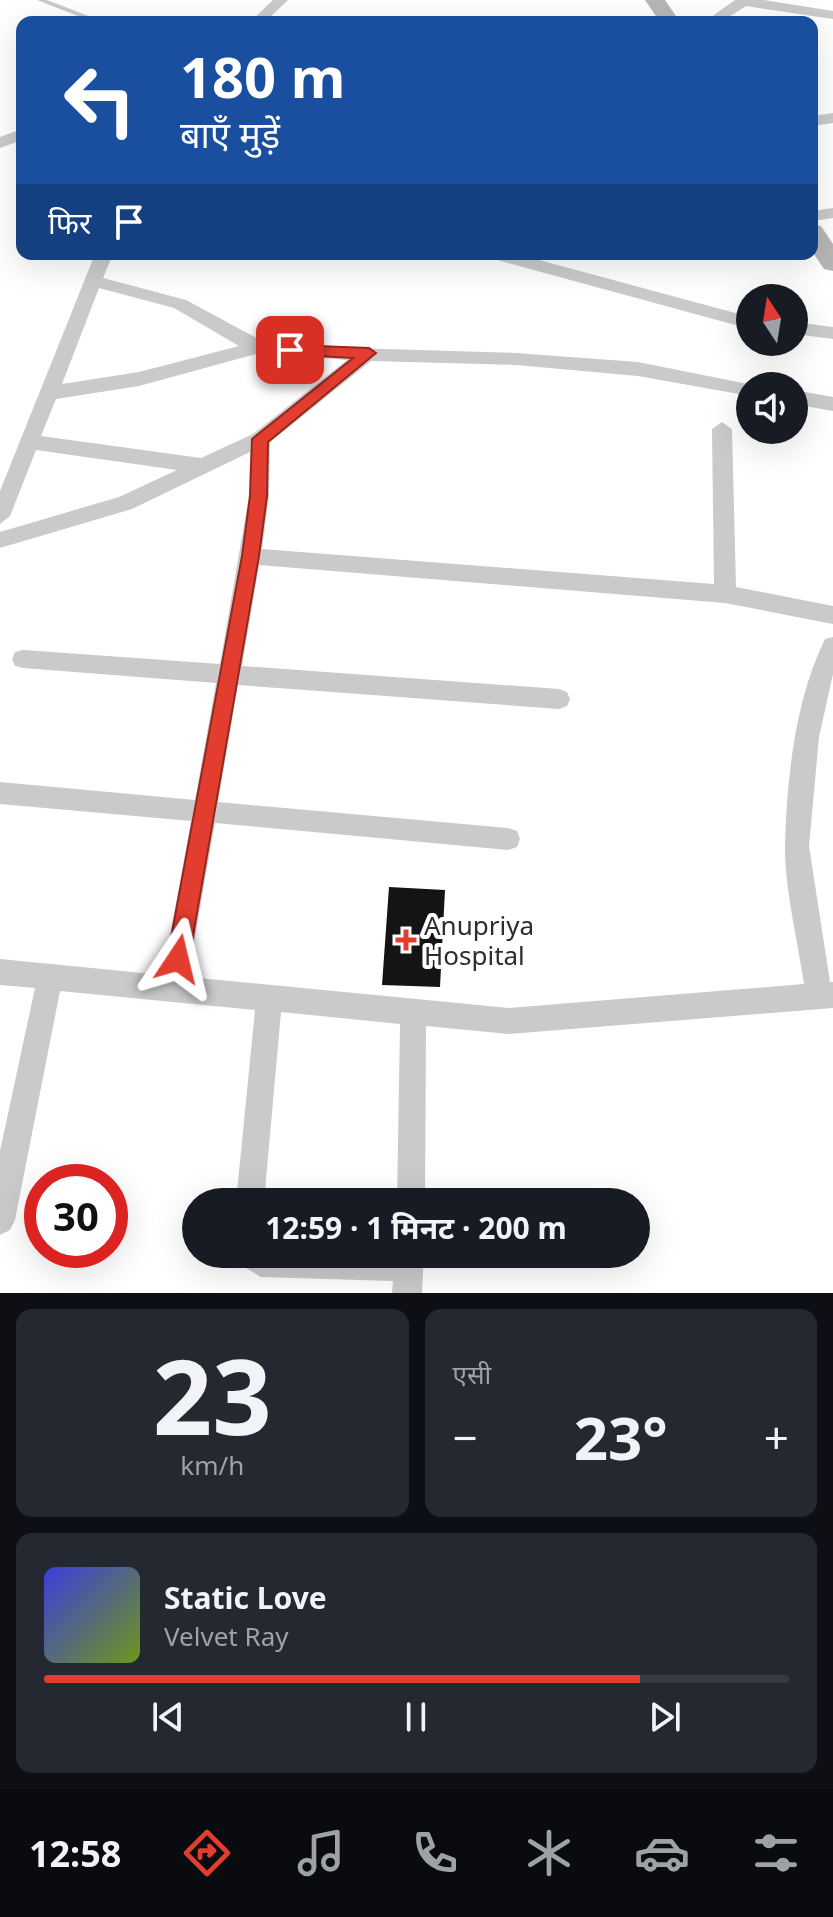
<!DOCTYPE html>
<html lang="hi">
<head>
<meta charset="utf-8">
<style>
	body { margin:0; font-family:"Noto Sans","Noto Sans Devanagari",sans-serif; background:#242831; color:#f1f3f6; height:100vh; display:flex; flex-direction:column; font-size:30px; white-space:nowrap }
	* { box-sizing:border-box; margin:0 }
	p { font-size:26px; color:#9ea1a6 }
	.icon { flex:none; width:44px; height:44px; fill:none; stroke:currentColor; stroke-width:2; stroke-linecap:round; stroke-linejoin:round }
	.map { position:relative; height:1293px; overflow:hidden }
	.details { display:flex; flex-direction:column; gap:16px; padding:16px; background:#0d0f14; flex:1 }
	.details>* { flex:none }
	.guide { position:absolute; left:16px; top:16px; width:802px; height:244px; border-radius:16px; box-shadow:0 8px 32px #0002; background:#1a4fa0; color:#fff; overflow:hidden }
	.needle { width:52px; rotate:348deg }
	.buttons { position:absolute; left:736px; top:284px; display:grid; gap:16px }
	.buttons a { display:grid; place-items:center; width:72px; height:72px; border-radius:50%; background:#171b24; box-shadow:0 8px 32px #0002; font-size:40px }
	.speed { position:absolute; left:24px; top:1164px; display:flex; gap:16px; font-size:40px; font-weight:700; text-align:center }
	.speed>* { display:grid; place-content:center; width:104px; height:104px; border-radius:50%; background:#171b24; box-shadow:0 8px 32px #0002; line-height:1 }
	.speed .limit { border:12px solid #d22; background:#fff; color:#111 }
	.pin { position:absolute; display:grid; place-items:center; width:68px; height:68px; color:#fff; margin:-34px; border-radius:16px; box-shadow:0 4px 12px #0006 }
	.me { position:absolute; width:88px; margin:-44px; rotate:10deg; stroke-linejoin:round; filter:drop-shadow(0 0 6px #0008) }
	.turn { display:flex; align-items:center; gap:28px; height:168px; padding:0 32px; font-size:36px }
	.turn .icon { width:104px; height:104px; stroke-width:2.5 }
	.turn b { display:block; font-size:56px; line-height:68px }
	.then { display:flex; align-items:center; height:76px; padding:0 32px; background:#0003; gap:16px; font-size:30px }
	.big { font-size:60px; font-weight:700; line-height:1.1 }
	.details .widget { flex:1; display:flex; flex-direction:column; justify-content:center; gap:12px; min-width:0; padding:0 28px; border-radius:16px; background:#242831 }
	.details .dial { align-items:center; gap:0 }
	.dial b { font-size:104px; line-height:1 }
	.song { display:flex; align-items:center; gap:24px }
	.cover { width:96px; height:96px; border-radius:12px; background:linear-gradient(135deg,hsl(240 70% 55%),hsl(80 70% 35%)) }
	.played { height:8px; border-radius:4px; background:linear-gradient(90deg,#e33d2f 80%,#363941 80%) }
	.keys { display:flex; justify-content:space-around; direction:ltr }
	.heat { display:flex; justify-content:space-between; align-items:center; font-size:44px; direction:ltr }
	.details .tiles { flex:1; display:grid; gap:16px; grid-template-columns:1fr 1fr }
	.widget:last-child { grid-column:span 2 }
	.trip { position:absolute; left:182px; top:1188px; width:468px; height:80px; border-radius:40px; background:#171b24; box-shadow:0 8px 32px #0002; font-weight:700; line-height:80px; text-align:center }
	.tabs { display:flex; height:128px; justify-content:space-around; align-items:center; background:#090b0e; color:#9ea1a6 }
	.tabs .icon { width:56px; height:56px }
	.tabs .on { color:#e33d2f }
	.tabs b { font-size:36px; color:#f1f3f6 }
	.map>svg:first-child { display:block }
	.building { fill:#141414 }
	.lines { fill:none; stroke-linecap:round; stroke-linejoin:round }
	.lane { fill:#cacaca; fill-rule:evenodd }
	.street { fill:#cacaca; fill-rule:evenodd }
	.secondary { fill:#b7b7b7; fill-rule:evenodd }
	.route { fill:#e33d2f; stroke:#94281f; stroke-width:2 }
	.poi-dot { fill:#e33d2f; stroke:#fff; stroke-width:3 }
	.labels { text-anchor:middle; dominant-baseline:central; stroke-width:8; stroke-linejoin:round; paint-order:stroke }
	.poi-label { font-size:26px; fill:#2d2d2d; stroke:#fff; text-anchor:start }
</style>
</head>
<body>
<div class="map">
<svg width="833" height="1293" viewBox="0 0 833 1293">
	<rect width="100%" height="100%" fill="#fff"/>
	<path class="building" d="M389 887 445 890 440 987 382 985Z"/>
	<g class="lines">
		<path class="lane" d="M37 0H47L104 22H93Z"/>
		<g class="street">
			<path d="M273 0H288L265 22H250Z"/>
			<path d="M735 0H764L833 11V19L746 6 721 22H704Z"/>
			<path d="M833 113V123L812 126V116Z"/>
			<path d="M22 129V140L0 148V137Z"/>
			<path d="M833 208V218L812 221V211Z"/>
			<path d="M95 254H113L103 278 186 300 262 341 319 347 516 353 638 362 758 386H750V396L638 376 516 365 371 361 270 442 269 496 262 549 714 584 712 429 722 422 732 429 736 587 833 606V624L725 603 259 565 242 666 559 689 567 692 570 699 567 706 559 709 238 685 218 802 508 828 517 831 520 839 517 847 508 850 215 823 188 977 509 1008 804 984C798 942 784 885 785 844 787 777 795 700 825 639L833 637V674L819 737 809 846 830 982H833V1008L509 1034 426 1026 425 1202H397L400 1024 281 1012 264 1202H236L255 1010 60 991 15 1220 10 1230 0 1235V1151L35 988 0 985V959L163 975 191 821 0 804V782L195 800 216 683 23 668 15 666 12 659 15 652 23 650 220 664 249 496 250 452 132 509 0 548V532L119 497 177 470 36 450 10 516 0 524V491ZM99 288 174 308 239 346 139 372 62 384ZM260 353 347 360 253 434 201 458 41 436 56 399 139 386Z"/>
			<path d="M487 254H517L750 317V329L490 258Z"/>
			<path d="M794 322 833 327V339L794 334Z"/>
			<path d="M794 390 833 397V411L794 404Z"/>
			<path d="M234 1254H424L422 1293H392L393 1281 261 1277 239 1264Z"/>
		</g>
		<g class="secondary">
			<path d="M645 0H665L680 22H660Z"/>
			<path d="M812 224 821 226 833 244V271L824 269 812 251Z"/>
		</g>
	</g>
	<path class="route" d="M290 345 369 348 376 353 268 442 267 496 259 556 189 959 186 967 178 970 170 967 167 959 242 556 250 496 252 439 353 358 284 354 282 350Z"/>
	<path class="poi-dot" d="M402 928h8v8h8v8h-8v8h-8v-8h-8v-8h8z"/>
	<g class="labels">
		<g class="poi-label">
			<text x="424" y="925">Anupriya<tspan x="424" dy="30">Hospital</tspan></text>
		</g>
	</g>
</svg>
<div class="buttons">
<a><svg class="needle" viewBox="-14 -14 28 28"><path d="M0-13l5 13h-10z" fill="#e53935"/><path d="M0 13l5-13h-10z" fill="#9ea1a6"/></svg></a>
<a><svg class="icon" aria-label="sound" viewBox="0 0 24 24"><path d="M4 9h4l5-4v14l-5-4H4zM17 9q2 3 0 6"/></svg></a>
</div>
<div class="speed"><div class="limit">30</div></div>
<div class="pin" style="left:290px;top:350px;background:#d93025"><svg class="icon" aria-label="arrive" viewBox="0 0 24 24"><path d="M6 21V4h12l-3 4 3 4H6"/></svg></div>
<svg class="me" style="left:178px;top:959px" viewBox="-20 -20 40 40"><path d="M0-17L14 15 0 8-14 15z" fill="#e33d2f" stroke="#fff" stroke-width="4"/></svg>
<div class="trip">12:59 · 1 मिनट · 200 m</div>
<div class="guide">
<div class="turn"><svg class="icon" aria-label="left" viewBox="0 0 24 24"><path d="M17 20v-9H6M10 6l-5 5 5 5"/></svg><div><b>180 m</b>बाएँ मुड़ें</div></div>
<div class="then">फिर<svg class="icon" aria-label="arrive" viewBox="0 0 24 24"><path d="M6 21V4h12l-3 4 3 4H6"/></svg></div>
</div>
</div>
<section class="details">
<div class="tiles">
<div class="widget dial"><b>23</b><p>km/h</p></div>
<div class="widget"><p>एसी</p>
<div class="heat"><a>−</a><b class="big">23°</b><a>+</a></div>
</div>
<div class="widget">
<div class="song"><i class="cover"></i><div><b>Static Love</b><p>Velvet Ray</p></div></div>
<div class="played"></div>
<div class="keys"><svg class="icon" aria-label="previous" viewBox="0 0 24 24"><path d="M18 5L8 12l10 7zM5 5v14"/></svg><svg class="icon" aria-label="pause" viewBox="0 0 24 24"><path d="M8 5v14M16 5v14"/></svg><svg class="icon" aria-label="next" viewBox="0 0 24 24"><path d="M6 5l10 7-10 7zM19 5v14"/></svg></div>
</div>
</div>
</section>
<nav class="tabs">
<b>12:58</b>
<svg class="icon on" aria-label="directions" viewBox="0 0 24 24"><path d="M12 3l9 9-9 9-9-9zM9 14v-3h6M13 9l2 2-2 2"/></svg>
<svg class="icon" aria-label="music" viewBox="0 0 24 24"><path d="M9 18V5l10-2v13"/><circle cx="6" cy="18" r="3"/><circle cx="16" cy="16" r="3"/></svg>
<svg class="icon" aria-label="phone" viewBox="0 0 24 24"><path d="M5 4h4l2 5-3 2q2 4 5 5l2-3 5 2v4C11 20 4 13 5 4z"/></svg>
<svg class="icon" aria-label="climate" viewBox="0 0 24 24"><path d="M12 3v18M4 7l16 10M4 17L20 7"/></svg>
<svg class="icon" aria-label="car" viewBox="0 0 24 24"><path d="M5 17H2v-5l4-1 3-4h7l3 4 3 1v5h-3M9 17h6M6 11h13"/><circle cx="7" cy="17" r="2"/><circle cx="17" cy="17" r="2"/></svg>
<svg class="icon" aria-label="filters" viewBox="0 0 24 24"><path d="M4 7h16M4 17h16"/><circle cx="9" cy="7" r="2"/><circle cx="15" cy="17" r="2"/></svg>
</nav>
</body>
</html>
